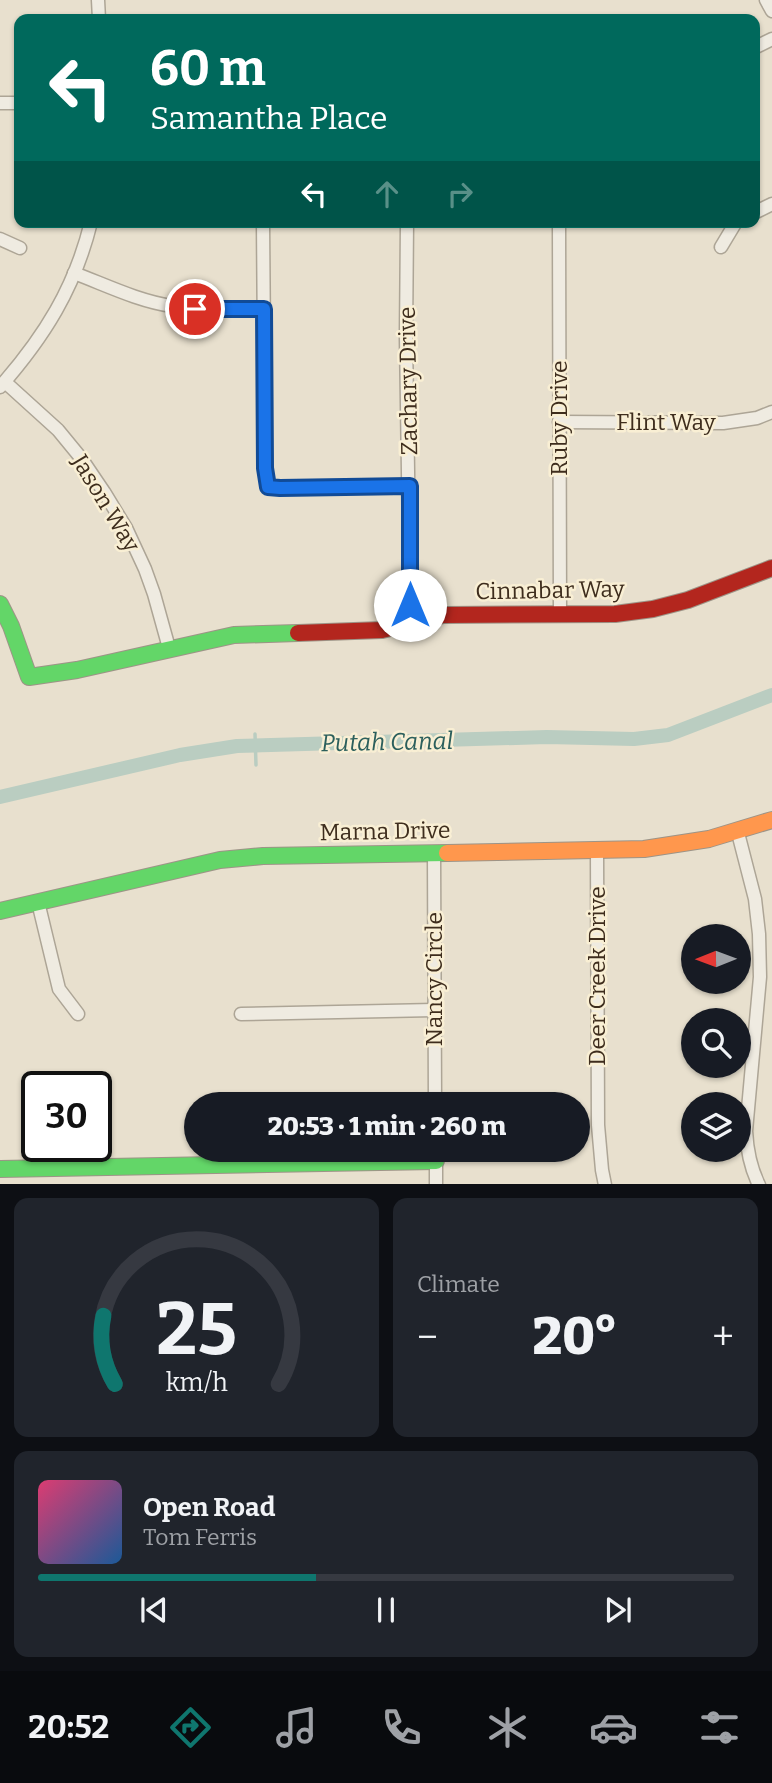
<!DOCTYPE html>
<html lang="en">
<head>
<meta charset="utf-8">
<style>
	body { margin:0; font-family:Bitter,serif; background:#20242c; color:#f1f3f6; height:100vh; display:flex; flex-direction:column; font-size:26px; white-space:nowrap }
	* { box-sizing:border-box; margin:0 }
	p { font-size:23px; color:#9ea1a6 }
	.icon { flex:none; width:38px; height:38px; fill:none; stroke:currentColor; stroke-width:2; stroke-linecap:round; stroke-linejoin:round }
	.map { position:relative; height:1184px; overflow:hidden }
	.sheet { display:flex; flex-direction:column; gap:14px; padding:14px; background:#0d0f14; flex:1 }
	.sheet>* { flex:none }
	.banner { position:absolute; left:14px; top:14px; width:746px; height:214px; border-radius:14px; box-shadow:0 2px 5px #0004; background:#00695c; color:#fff; overflow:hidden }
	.needle { width:46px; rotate:269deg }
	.tools { position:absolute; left:681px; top:924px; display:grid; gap:14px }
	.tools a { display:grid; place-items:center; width:70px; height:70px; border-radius:50%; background:#171b24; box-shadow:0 2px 5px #0004; font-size:35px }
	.speed { position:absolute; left:21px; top:1071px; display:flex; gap:14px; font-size:35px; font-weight:700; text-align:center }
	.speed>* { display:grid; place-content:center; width:91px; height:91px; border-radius:50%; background:#171b24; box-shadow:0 2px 5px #0004; line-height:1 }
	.speed .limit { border:4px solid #111; border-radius:10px; background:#fff; color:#111 }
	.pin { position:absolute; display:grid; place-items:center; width:60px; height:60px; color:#fff; margin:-30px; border:4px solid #fff; border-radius:50%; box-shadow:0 2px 7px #0007 }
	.me { position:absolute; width:77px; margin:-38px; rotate:0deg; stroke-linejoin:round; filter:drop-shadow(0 0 5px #0008) }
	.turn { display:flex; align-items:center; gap:24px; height:147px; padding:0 21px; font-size:32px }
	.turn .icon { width:91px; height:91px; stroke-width:2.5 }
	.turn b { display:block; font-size:49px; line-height:60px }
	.lanes { display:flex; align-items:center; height:66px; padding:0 21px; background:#0003; justify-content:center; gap:35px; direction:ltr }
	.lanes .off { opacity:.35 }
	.big { font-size:52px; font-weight:800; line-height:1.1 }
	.sheet .tile { flex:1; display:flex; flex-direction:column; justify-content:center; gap:10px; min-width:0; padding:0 24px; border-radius:14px; background:#20242c }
	.sheet .dial { align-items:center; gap:0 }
	.dial svg { height:182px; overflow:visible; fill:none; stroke:#363941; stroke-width:7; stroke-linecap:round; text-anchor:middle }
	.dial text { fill:#f1f3f6; stroke:none }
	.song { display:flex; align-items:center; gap:21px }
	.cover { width:84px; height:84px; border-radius:10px; background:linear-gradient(135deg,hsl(340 70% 55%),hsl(210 70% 35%)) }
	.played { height:7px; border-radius:4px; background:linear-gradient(90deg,#0f766e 40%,#363941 40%) }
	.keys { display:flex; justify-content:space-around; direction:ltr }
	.heat { display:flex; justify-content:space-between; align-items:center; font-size:38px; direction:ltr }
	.sheet .tiles { flex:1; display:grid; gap:14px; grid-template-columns:1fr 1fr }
	.tile:last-child { grid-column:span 2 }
	.trip { position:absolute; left:184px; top:1092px; width:406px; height:70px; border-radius:35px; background:#171b24; box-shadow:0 2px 5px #0004; font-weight:800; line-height:70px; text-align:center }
	.tabs { display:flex; height:112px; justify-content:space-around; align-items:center; background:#090b0e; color:#9ea1a6 }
	.tabs .icon { width:49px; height:49px }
	.tabs .selected { color:#0f766e }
	.tabs b { font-size:32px; color:#f1f3f6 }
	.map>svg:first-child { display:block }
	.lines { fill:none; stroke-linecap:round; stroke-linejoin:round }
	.stream { stroke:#bacdc1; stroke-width:3.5 }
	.canal { stroke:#bacdc1; stroke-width:14 }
	.street-casing { stroke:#ada596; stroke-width:15 }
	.fast-casing { stroke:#9d9487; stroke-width:18 }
	.slow-casing { stroke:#9d9487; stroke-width:18 }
	.jam-casing { stroke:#9d9487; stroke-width:18 }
	.street { stroke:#efebe1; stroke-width:12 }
	.fast { stroke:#63d668; stroke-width:16 }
	.slow { stroke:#ff974d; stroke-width:16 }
	.jam { stroke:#b3261e; stroke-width:16 }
	.route-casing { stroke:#114b97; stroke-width:18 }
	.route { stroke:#1a73e8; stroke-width:12 }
	.labels { text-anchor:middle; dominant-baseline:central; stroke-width:5; stroke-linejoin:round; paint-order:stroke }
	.street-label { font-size:23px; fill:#3e2d1d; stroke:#f9efd4 }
	.water-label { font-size:24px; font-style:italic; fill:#2b5f5c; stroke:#f9efd4 }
</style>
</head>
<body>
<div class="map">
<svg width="772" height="1185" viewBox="0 0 772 1185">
	<rect width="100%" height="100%" fill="#e8e0ce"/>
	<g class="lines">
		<path class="stream" d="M255 734 256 765"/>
		<path class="canal" d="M0 797 180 755 237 746 547 737 634 739 668 735 772 695"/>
		<g class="street-casing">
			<g id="street">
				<path d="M98 0 99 19"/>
				<path d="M766 0 772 11"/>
				<path d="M754 48 772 39"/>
				<path d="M0 103H19"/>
				<path d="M754 213 772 204"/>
				<path d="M263 222 265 468 268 487 280 488 409 486"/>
				<path d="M407 222 406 338 410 605 414 623"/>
				<path d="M559 222 560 614"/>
				<path d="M0 239 20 248"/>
				<path d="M721 247 736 222"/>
				<path d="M74 273C106 285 138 301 172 306 202 311 234 310 264 309"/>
				<path d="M5 382 58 430 81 458 104 492 126 528 145 569 154 594 169 648"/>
				<path d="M0 387C44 337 75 288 91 222"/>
				<path d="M559 422 723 423 757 418 772 412"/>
				<path d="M738 833 755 899 759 934 760 977 746 1131C747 1150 750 1167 759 1185"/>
				<path d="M597 851 598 1125 602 1170 605 1185"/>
				<path d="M434 853 435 1104"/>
				<path d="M38 902 59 989 78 1014"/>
				<path d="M241 1014 434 1010"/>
				<path d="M436 1150V1185"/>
			</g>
		</g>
		<g class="fast-casing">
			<g id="fast">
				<path d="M0 604 11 626 29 677 77 670 234 635 298 633"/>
				<path d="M0 911 220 860 263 856 447 853"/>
				<path d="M0 1169 436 1161"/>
			</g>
		</g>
		<g class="slow-casing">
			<path id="slow" d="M447 853 644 849 709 839 772 820"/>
		</g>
		<g class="jam-casing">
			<path id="jam" d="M298 633 382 630 443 615 615 614 653 609 688 600 772 568"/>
		</g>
		<use href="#street" class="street"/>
		<use href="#fast" class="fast"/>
		<use href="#slow" class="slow"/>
		<use href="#jam" class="jam"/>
	</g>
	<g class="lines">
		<g class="route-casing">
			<path id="route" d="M195 309H264L265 468 268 487 280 488 410 486V605"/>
		</g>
		<use href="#route" class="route"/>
	</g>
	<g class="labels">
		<g class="street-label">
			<text transform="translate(408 381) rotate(-91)">Zachary Drive</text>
			<text transform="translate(559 418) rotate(-90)">Ruby Drive</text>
			<text x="666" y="422">Flint Way</text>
			<text transform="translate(106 503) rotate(59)">Jason Way</text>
			<text transform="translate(550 590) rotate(-1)">Cinnabar Way</text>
			<text transform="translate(385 831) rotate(-1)">Marna Drive</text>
			<text transform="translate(597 976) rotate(-90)">Deer Creek Drive</text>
			<text transform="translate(434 979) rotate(-90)">Nancy Circle</text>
		</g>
		<g class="water-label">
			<text transform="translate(387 742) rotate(-1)">Putah Canal</text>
		</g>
	</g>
</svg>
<div class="tools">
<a><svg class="needle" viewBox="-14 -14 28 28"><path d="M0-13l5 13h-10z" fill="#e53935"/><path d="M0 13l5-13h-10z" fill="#9ea1a6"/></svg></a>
<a><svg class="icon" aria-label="search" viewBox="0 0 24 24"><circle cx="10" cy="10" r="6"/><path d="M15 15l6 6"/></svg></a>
<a><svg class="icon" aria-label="layers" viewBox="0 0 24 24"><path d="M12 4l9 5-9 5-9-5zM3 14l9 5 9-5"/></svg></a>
</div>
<div class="speed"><div class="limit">30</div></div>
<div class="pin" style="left:195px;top:309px;background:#d93025"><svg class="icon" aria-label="arrive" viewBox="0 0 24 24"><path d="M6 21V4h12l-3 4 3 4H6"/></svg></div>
<svg class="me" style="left:410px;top:605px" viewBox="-20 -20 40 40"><circle r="19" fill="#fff"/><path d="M0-13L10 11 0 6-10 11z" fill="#1a73e8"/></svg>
<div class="trip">20:53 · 1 min · 260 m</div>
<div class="banner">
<div class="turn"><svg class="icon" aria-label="left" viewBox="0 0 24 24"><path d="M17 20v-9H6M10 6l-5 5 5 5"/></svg><div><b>60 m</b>Samantha Place</div></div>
<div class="lanes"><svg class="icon" aria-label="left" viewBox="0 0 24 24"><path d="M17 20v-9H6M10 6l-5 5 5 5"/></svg><svg class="icon off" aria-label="ahead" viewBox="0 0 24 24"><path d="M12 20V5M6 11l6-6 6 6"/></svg><svg class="icon off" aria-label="right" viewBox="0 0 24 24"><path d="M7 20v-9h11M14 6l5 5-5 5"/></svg></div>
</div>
</div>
<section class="sheet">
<div class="tiles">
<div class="tile dial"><svg viewBox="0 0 100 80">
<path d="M14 69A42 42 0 1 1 86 69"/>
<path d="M14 69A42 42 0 0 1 9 39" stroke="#0f766e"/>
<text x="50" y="56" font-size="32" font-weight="700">25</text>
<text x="50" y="72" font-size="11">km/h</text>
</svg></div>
<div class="tile"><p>Climate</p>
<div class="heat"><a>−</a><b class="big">20°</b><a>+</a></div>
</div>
<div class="tile">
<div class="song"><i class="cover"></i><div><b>Open Road</b><p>Tom Ferris</p></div></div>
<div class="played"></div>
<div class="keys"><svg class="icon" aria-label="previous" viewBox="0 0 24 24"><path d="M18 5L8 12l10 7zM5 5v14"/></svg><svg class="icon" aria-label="pause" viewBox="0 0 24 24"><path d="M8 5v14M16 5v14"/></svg><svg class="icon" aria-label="next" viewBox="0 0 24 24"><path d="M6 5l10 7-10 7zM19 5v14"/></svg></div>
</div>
</div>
</section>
<nav class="tabs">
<b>20:52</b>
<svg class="icon selected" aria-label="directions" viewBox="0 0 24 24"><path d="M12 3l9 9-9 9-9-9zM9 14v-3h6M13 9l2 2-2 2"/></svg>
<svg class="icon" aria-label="music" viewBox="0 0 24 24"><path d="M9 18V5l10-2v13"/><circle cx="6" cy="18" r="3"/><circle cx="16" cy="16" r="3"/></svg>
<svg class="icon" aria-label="phone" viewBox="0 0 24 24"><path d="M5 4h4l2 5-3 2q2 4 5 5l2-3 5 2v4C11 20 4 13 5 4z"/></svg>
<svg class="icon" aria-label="climate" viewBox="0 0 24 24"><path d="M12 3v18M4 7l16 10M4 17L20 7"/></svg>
<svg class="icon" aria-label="car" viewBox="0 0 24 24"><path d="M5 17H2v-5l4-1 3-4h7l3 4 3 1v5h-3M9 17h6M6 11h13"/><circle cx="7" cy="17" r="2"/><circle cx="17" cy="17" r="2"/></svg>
<svg class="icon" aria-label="filters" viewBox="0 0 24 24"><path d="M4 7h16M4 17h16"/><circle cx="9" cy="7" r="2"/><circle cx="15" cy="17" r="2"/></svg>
</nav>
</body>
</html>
